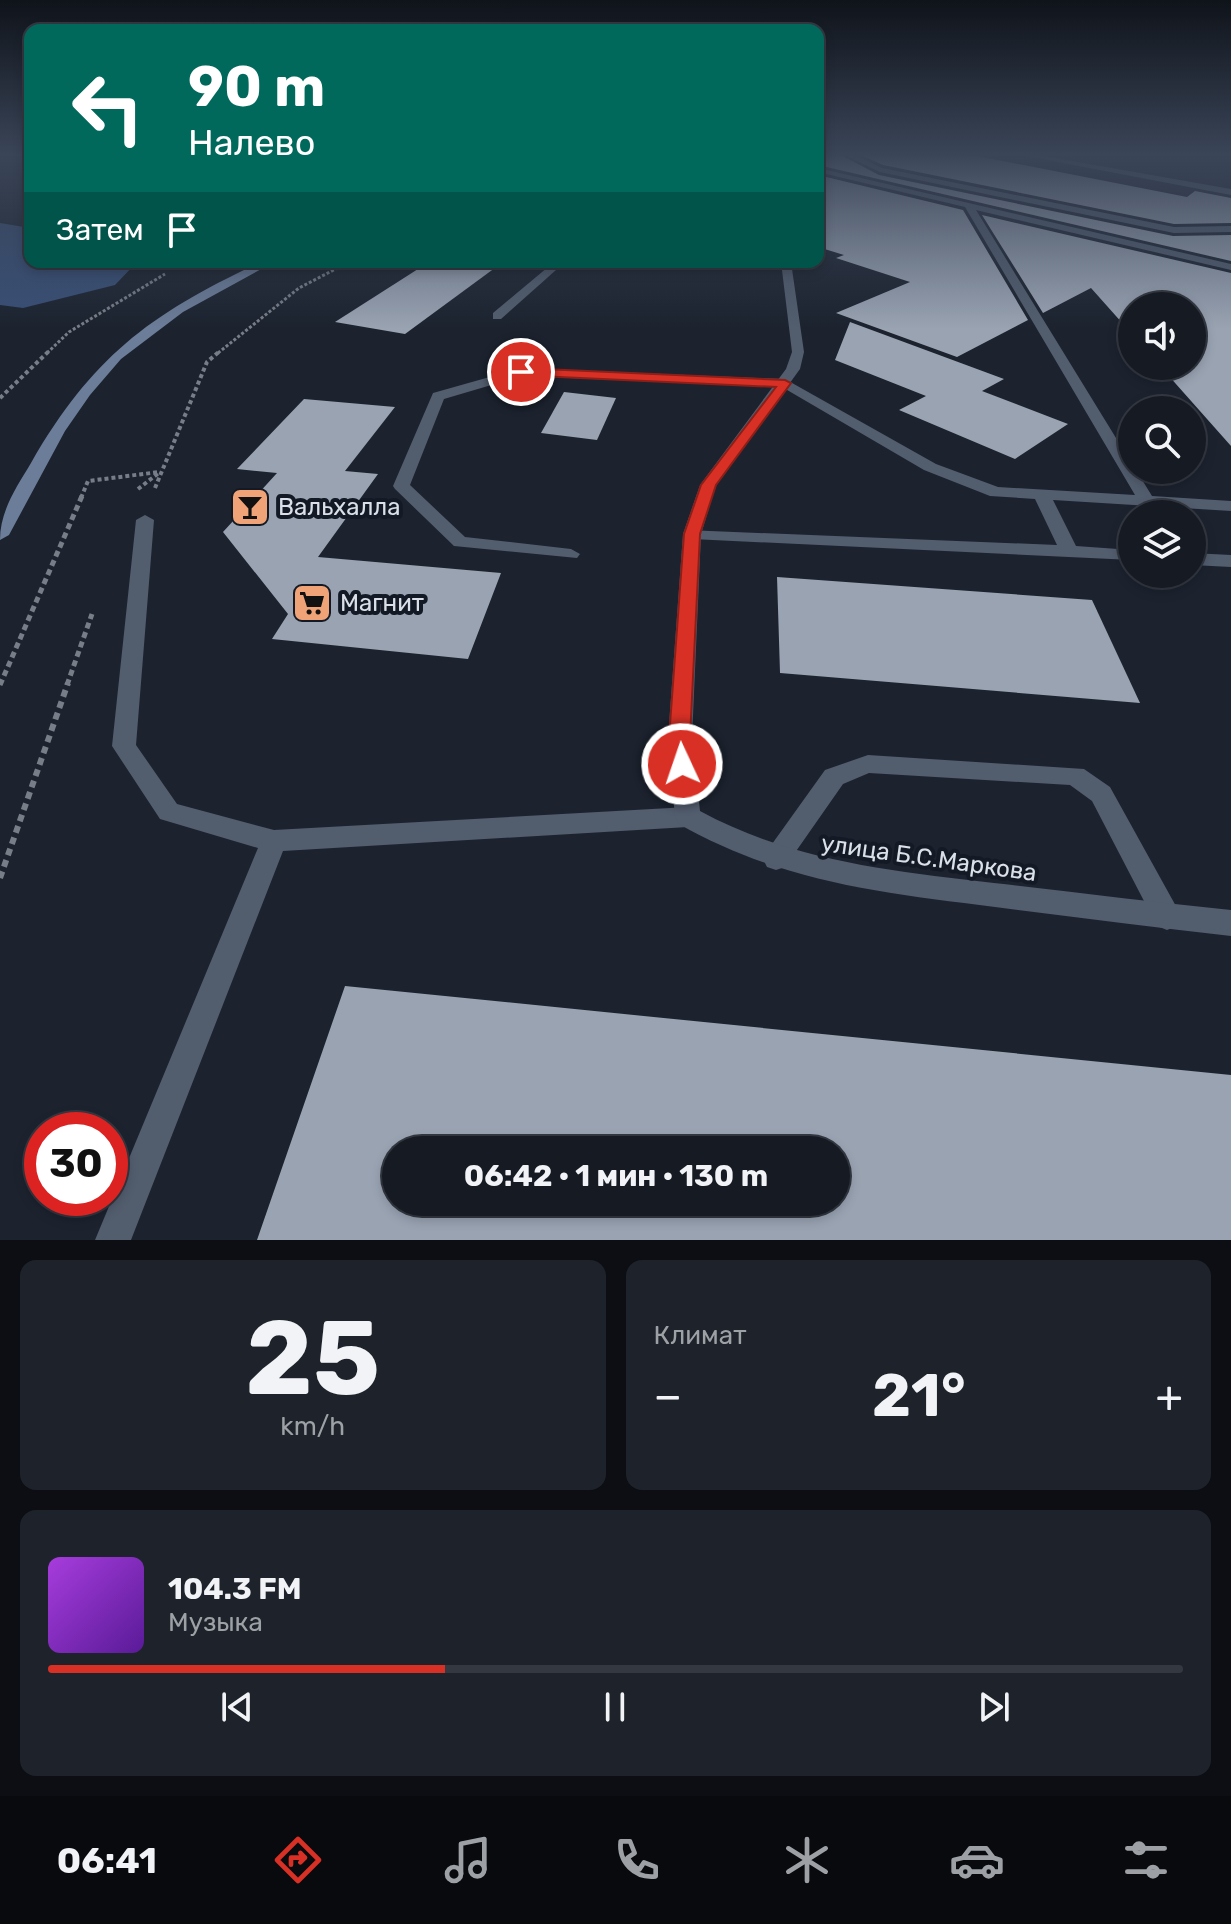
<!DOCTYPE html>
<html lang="ru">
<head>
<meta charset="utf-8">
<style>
	body { margin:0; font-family:Rubik,sans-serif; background:#1e232b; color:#f1f3f6; height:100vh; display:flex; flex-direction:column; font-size:30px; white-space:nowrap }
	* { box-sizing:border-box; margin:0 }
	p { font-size:26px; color:#9da1a6 }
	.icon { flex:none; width:44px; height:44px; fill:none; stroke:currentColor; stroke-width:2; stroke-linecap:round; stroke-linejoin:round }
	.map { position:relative; height:1240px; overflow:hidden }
	.side { display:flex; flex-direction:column; gap:20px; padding:20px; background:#0c0e13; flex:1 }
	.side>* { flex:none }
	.hud { position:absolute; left:24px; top:24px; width:800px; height:244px; border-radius:16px; box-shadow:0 4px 12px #0003,0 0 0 2px #343841; background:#00695c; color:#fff; overflow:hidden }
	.controls { position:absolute; left:1118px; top:292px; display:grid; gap:16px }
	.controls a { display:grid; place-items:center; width:88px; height:88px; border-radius:50%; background:#151a23; box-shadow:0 4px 12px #0003,0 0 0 2px #343841; font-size:40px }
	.speed { position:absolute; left:24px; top:1112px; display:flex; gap:16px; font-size:40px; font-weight:700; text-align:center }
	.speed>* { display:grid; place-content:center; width:104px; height:104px; border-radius:50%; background:#151a23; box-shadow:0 4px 12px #0003,0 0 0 2px #343841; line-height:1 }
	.speed .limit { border:12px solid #d22; background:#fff; color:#111 }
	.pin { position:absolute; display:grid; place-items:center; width:68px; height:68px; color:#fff; margin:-34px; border:4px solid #fff; border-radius:50%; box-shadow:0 2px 8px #0007 }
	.me { position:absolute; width:88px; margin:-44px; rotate:357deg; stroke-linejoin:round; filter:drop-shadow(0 0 6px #0008) }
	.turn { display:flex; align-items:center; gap:28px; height:168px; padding:0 32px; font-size:36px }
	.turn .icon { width:104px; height:104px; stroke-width:2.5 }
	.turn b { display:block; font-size:56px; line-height:68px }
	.then { display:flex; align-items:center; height:76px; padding:0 32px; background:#0003; gap:16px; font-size:30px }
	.big { font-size:60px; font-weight:700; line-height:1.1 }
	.side .tile { flex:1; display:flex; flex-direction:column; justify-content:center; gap:12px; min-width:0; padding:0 28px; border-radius:16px; background:#1e232b }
	.side .dial { align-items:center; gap:0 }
	.dial b { font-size:104px; line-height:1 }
	.song { display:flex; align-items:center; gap:24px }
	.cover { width:96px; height:96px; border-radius:12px; background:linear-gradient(135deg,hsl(280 70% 55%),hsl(270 70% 35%)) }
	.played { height:8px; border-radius:4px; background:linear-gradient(90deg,#d93025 35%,#343841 35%) }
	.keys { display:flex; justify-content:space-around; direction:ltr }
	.heat { display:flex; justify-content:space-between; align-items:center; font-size:44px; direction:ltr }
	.side .tiles { flex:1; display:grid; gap:20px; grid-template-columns:1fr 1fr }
	.tile:last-child { grid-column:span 2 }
	.trip { position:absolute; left:382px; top:1136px; width:468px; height:80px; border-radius:40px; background:#151a23; box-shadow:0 4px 12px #0003,0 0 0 2px #343841; font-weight:700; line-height:80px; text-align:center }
	.dock { display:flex; height:128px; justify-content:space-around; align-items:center; background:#080a0e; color:#9da1a6 }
	.dock .icon { width:56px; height:56px }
	.dock .on { color:#d93025 }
	.dock b { font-size:36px; color:#f1f3f6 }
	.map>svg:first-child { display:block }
	.forest { fill:#384f76 }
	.building { fill:#99a3b2; fill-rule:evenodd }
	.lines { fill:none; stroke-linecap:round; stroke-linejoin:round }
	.path-far3 { stroke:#787e88; stroke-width:3; stroke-dasharray:3 2; stroke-linecap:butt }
	.path-far2 { stroke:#787e88; stroke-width:4; stroke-dasharray:4 3; stroke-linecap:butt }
	.path-far1 { stroke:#787e88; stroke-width:5; stroke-dasharray:6 4; stroke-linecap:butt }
	.path { stroke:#787e88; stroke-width:6; stroke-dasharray:7 5; stroke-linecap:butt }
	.service { fill:#525d6e; fill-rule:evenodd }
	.minor { fill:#525d6e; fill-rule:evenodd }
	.secondary { fill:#6c7d99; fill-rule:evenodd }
	.route { fill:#d93025; stroke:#8d1f18; stroke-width:2 }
	.labels { text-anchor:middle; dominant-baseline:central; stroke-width:8; stroke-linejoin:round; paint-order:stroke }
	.poi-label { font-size:24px; fill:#dbe0e8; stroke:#131a25; text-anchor:start }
	.street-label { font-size:24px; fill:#dbe0e8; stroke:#131a25 }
</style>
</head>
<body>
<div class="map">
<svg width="1231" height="1240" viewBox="0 0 1231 1240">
	<rect width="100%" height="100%" fill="#1c232f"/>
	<path class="forest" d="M0 223 30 228V262H137L115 285 23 308 0 305Z"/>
	<g class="building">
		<path d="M818 155H841L879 175 1173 236 1231 235V261L818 165Z"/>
		<path d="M861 155H972L1187 197 1195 191 1231 198V223L1174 224 883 165Z"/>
		<path d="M818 175 963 210 1028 320 957 357 836 313 910 282 836 258 844 255 818 247Z"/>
		<path d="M982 215 1231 273V446L1160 366H1192V306H1132V334L1091 288 1043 313Z"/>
		<path d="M429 262H503L405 334 335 322Z"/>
		<path d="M850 322 1004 379 982 391 1068 424 1015 459 899 410 926 396 835 360Z"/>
		<path d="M564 392 616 398 597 440 541 433Z"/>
		<path d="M304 399 395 407 345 471 378 474 318 557 501 573 468 659 272 639 288 614 223 532 277 473 237 469Z"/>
		<path d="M777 577 1092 600 1140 703 780 673Z"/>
		<path d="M345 986 1231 1075V1240H257ZM396 1150H836V1202H396Z"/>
	</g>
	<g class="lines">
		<g class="path-far3">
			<path d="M47 353 69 332 165 274"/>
			<path d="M218 353 299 288 349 262"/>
		</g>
		<g class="path-far2">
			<path d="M0 398 49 351"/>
			<path d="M155 488 207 362 220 351"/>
			<path d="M138 489 160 472"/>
			<path d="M81 498 88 481 159 472"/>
		</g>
		<g class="path-far1">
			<path d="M0 685 82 496"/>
			<path d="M67 685 92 614"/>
		</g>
		<path class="path" d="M0 878 68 683"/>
		<g class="service">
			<path d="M844 155H854L882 168 1174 227 1231 226V232L1174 233 880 172Z"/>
			<path d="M818 168 1231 264V270L976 210 1132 464V470H1136L1152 496 1231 501V511L1053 500 1076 546 1132 550V560L692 539 686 538 683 534 686 530 1057 545 1035 499 990 496 924 470 782 387 522 376 444 399 410 485 465 537 571 549 580 554 577 558 454 546 395 489 393 486 433 393 521 368 785 379 936 464 998 487 1135 495 965 207 818 172Z"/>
			<path d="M554 262H565L501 319H493V313Z"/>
			<path d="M145 515 154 520 136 745 177 804 274 830 688 807 697 810 701 817 697 824 688 827 283 851 131 1240H95L258 848 160 819 112 746 136 520Z"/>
			<path d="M1192 553 1231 555V567L1192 565Z"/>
			<path d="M868 755 1084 769 1110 787 1177 908 1181 917 1177 926 1167 930 1157 926 1092 801 1070 785 869 773 843 784 785 867 776 870 767 867 763 859 767 851 825 770Z"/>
		</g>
		<g class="minor">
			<path d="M1021 155H1038L1231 189V195Z"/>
			<path d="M781 262H791L804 352 800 369 716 485 701 534 692 738 700 811C792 861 892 871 994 883 1073 892 1152 902 1231 910V936C1152 927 1074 917 995 907 881 893 781 882 679 824L675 817 668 738 683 534 700 485 786 369 792 352Z"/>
		</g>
		<path class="secondary" d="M261 262H274L183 312 121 359 90 395 65 431 9 535 0 540C0 511 16 488 31 463 93 356 150 314 261 262Z"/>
	</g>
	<linearGradient id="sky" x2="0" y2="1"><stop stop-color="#0f131a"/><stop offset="0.47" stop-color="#3a4558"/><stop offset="1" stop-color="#3a4558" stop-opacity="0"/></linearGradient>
	<rect width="1231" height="329" fill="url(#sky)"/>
	<path class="route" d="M521 368 785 380 791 383 716 485 700 534 690 738 693 764 690 770 682 773 675 770 669 738 684 534 701 485 776 387 516 375V369Z"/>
	<defs>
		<g id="bar-square" transform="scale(2)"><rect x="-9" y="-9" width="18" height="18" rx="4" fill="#efa377" stroke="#131a25"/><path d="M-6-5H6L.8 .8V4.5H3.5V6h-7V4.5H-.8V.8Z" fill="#111"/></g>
		<g id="supermarket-square" transform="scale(2)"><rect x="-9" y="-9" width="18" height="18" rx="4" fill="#efa377" stroke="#131a25"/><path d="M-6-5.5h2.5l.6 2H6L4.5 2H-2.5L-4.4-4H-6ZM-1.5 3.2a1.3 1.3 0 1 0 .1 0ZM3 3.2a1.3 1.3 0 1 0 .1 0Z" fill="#111"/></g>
	</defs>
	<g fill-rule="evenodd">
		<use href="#bar-square" x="250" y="507"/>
		<use href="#supermarket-square" x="312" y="603"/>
	</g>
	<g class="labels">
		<g class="poi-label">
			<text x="278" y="507">Вальхалла</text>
			<text x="340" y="603">Магнит</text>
		</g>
		<g class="street-label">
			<text transform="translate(929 858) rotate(8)">улица Б.С.Маркова</text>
		</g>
	</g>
</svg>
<div class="controls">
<a><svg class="icon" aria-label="sound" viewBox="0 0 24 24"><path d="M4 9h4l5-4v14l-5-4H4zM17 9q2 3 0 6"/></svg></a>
<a><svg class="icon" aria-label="search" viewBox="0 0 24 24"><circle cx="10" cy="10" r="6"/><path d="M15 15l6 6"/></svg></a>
<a><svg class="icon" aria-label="layers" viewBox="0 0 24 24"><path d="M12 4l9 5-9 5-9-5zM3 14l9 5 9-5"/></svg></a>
</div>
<div class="speed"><div class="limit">30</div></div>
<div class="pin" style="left:521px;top:372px;background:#d93025"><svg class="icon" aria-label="arrive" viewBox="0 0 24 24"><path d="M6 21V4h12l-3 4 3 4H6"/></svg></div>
<svg class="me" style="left:682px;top:764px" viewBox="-20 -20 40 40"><circle r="17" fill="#d93025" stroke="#fff" stroke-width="3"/><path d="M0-11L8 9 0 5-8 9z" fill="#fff"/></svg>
<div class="trip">06:42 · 1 мин · 130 m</div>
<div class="hud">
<div class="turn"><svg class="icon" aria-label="left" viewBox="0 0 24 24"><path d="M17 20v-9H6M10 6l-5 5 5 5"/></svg><div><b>90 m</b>Налево</div></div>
<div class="then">Затем<svg class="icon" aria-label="arrive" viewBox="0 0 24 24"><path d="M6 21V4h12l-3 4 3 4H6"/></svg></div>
</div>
</div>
<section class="side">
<div class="tiles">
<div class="tile dial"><b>25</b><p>km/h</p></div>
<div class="tile"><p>Климат</p>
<div class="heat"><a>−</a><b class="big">21°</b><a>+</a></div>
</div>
<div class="tile">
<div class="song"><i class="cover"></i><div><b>104.3 FM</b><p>Музыка</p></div></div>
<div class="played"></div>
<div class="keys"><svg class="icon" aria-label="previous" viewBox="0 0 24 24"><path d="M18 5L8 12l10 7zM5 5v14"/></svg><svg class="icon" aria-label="pause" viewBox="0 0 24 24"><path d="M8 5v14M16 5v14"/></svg><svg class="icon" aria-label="next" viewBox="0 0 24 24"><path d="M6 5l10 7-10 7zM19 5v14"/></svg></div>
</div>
</div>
</section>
<nav class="dock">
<b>06:41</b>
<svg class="icon on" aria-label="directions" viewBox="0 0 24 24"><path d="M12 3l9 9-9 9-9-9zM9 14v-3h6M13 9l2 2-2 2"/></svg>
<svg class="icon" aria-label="music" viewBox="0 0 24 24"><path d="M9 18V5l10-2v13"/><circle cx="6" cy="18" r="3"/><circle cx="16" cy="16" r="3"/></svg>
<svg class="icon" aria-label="phone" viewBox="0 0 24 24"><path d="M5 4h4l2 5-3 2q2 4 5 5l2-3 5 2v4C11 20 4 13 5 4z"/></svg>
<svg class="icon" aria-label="climate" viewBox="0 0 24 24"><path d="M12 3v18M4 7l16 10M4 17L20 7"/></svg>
<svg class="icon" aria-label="car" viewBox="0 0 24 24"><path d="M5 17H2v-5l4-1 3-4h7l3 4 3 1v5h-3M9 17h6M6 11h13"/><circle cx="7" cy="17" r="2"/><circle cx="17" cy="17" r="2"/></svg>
<svg class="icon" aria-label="filters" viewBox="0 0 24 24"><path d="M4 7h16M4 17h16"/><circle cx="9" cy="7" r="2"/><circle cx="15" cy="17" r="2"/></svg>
</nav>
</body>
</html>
